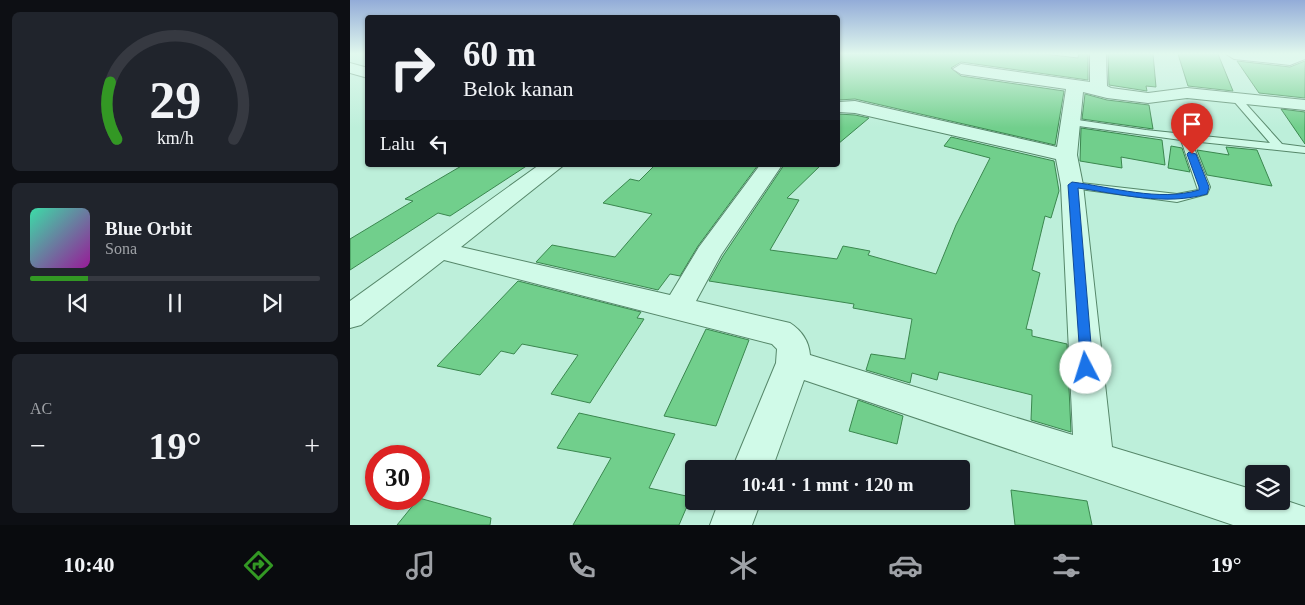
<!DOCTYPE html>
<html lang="id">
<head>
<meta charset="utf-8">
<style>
	body { margin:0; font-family:"Times New Roman",serif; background:#20242c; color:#f1f3f6; height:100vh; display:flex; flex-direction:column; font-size:19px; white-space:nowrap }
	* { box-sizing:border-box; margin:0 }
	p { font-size:16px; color:#9ea1a6 }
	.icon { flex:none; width:28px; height:28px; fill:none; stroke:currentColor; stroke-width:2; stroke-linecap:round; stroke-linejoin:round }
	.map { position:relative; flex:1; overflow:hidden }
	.details { display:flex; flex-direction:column; gap:12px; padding:12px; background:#0d0f14; width:350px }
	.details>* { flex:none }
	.top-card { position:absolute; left:15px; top:15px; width:475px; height:152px; border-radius:5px; box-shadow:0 1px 4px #0004; background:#171b24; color:#f1f3f6; overflow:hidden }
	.tools { position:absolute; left:895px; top:465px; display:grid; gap:10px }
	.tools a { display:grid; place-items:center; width:45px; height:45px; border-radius:5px; background:#171b24; box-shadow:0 1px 4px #0004; font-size:25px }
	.speed { position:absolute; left:15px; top:445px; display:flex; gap:10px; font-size:25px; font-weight:700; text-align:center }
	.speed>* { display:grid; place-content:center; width:65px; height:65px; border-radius:50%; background:#171b24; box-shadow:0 1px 4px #0004; line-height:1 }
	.speed .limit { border:8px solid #d22; background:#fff; color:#111 }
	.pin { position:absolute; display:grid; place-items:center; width:42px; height:42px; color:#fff; margin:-51px -21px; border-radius:50% 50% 50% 0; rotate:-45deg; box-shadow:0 0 5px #0007 }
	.pin .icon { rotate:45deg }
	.me { position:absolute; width:55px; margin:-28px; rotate:355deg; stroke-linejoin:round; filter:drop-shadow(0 0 4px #0008) }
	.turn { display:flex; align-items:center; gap:18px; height:105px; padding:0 15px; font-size:22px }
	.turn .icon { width:65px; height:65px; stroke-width:2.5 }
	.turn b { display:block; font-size:35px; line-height:42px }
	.then { display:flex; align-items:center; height:48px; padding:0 15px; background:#0003; gap:10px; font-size:19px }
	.big { font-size:38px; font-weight:700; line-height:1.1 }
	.details .tile { flex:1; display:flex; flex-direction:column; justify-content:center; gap:8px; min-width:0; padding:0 18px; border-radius:8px; background:#20242c }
	.details .dial { align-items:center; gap:0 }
	.dial svg { height:130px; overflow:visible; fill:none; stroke:#363941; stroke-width:7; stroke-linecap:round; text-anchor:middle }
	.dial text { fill:#f1f3f6; stroke:none }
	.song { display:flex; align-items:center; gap:15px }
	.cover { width:60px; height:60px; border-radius:8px; background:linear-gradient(135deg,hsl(160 70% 55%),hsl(300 70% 35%)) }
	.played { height:5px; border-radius:2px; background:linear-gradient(90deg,#339824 20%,#363941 20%) }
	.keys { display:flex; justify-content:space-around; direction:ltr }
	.heat { display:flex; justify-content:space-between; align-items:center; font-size:28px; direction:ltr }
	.trip { position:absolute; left:335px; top:460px; width:285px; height:50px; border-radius:5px; background:#171b24; box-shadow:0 1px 4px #0004; font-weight:700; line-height:50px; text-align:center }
	.tabs { display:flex; height:80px; justify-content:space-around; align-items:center; background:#090b0e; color:#9ea1a6 }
	.tabs .icon { width:35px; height:35px }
	.tabs .current { color:#339824 }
	.tabs b { font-size:22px; color:#f1f3f6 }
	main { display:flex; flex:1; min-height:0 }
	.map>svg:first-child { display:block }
	.building { fill:#71cf8c; stroke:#3b874f }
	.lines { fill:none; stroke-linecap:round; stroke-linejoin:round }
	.lane-casing { stroke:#56876a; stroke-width:2 }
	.street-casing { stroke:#56876a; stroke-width:2 }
	.lane { fill:#d0fae8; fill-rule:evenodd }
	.street { fill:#d0fae8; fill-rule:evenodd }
	.route { fill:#1a73e8; stroke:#114b97 }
</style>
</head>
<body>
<main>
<section class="details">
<div class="tile dial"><svg viewBox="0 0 100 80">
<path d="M14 69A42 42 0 1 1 86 69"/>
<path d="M14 69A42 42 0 0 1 10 34" stroke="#339824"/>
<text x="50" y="56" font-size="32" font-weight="700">29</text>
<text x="50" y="72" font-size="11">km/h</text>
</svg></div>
<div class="tile">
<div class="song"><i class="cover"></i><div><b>Blue Orbit</b><p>Sona</p></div></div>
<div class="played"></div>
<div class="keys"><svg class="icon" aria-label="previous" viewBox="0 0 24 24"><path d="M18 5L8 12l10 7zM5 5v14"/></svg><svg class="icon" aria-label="pause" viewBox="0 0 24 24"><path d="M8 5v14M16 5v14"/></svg><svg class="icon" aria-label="next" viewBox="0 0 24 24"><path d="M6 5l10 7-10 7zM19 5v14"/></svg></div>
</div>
<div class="tile"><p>AC</p>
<div class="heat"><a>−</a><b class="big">19°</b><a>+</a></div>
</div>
</section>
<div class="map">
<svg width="955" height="525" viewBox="0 0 955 525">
	<rect width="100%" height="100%" fill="#bdefda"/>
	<g class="building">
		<path d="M488 54H694L728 58 729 54H738V80L611 62 601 68 611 76 714 91 705 145 505 99 488 100Z"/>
		<path d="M758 54H803L806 87 796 86 797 91 759 85Z"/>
		<path d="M828 54H868L883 91 838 86Z"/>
		<path d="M887 61 940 67 955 61V98L909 93Z"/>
		<path d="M735 94 757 100 799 105 803 129 732 119Z"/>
		<path d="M931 109 955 112V144Z"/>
		<path d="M488 114 505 115 519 118 488 144Z"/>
		<path d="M731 128 812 140 815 165 771 157 772 168 730 161Z"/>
		<path d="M601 137 704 161 709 191 701 218 695 216 682 270 690 273 676 329 682 330V336L717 344 721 432 681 420 682 395 589 372 587 380 562 373 560 383 516 370 521 354 555 359 562 319 503 308 504 304 359 281 373 256 434 165H471L437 198 449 200 420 250 487 259 493 246 520 251 518 255 586 274 606 225 640 158 594 146Z"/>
		<path d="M821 146 832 148 840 172 818 168Z"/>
		<path d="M876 147 907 150 922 186 857 175 847 150 879 155Z"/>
		<path d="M113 165H178L100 216 88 213 0 270V239L63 201 55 199Z"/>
		<path d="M305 165H408L348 246 330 276 320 274 308 290 186 262 202 245 265 257 302 214 253 203 280 179 289 181Z"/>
		<path d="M168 281 291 312 287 318 294 319 240 403 201 394 228 355 172 344 164 354 151 351 130 375 87 366Z"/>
		<path d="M356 329 399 340 366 426 314 416Z"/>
		<path d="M508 400 553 416 547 444 499 431Z"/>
		<path d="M229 413 325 434 299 488 341 497 329 525H223L261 458 207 448Z"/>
		<path d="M661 490 737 501 742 525H665Z"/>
		<path d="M69 498 141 518 140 525H47Z"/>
	</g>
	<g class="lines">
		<g class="lane-casing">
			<path id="lane" d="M882 95H888L932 144 955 147V153L841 141 860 187 857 194 827 202 722 188 716 185 722 182 827 194 848 190 831 140 721 125 716 122 721 119 796 130 920 143 882 99Z"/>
		</g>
		<g class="street-casing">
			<g id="street">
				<path d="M740 54H756L757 86 761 88 798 93 837 88 955 100V110L837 98 798 103 757 98 733 92 727 155 733 185 762 447 904 490V501H931V499L955 507V525H883L454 380 422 469H382L426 363 427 349 422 344 94 260 11 325 0 328V301L189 165H214L111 247 320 295 349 247 410 165H432L371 255 346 301 440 323C451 330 459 341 460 355L723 435 711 185 706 159 505 113 488 112V102L505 101 707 147 716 89 611 74 603 69 611 64 740 82Z"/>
				<path d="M876 54H955V59L940 65 884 59Z"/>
				<path d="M0 63 18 68V78L0 73Z"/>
				<path d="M369 501H411L402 525H360Z"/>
			</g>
		</g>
		<use href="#lane" class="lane"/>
		<use href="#street" class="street"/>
	</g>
	<linearGradient id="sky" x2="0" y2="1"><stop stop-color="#93acd8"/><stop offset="0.42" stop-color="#e1f8ee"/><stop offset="1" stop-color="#e1f8ee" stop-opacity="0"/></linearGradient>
	<rect width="955" height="128" fill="url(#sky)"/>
	<path class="route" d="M839 152 846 154 859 187 857 194C815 206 770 194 728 188L743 368 741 372H731L718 185 722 182C762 187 809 202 849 190V187L837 154Z"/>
</svg>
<div class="tools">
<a><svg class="icon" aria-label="layers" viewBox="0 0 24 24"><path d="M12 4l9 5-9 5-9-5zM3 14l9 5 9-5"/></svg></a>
</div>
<div class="speed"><div class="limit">30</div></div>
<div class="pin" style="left:842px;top:154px;background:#d93025"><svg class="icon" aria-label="arrive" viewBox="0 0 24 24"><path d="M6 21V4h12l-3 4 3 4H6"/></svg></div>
<svg class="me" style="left:736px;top:368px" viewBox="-20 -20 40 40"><circle r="19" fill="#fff"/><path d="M0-13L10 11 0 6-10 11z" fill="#1a73e8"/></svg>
<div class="trip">10:41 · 1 mnt · 120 m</div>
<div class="top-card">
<div class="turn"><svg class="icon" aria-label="right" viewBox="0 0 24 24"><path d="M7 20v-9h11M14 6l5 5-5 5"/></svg><div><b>60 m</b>Belok kanan</div></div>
<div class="then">Lalu<svg class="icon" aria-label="left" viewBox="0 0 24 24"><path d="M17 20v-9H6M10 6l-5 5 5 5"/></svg></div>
</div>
</div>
</main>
<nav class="tabs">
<b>10:40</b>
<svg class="icon current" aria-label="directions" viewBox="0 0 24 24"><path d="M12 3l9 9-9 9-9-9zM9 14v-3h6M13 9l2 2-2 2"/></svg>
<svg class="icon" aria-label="music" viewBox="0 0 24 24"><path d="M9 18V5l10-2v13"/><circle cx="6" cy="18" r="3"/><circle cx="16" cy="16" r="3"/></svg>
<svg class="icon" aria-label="phone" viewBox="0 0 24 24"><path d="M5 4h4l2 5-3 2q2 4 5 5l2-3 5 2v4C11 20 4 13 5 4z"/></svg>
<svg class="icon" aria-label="climate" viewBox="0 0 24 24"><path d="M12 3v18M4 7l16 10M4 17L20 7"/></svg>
<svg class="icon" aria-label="car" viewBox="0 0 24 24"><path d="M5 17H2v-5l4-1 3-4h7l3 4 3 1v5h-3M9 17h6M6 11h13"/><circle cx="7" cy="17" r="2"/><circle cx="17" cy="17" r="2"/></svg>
<svg class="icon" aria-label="filters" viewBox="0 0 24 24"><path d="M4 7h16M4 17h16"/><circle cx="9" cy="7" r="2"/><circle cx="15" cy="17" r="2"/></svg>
<b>19°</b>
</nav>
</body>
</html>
